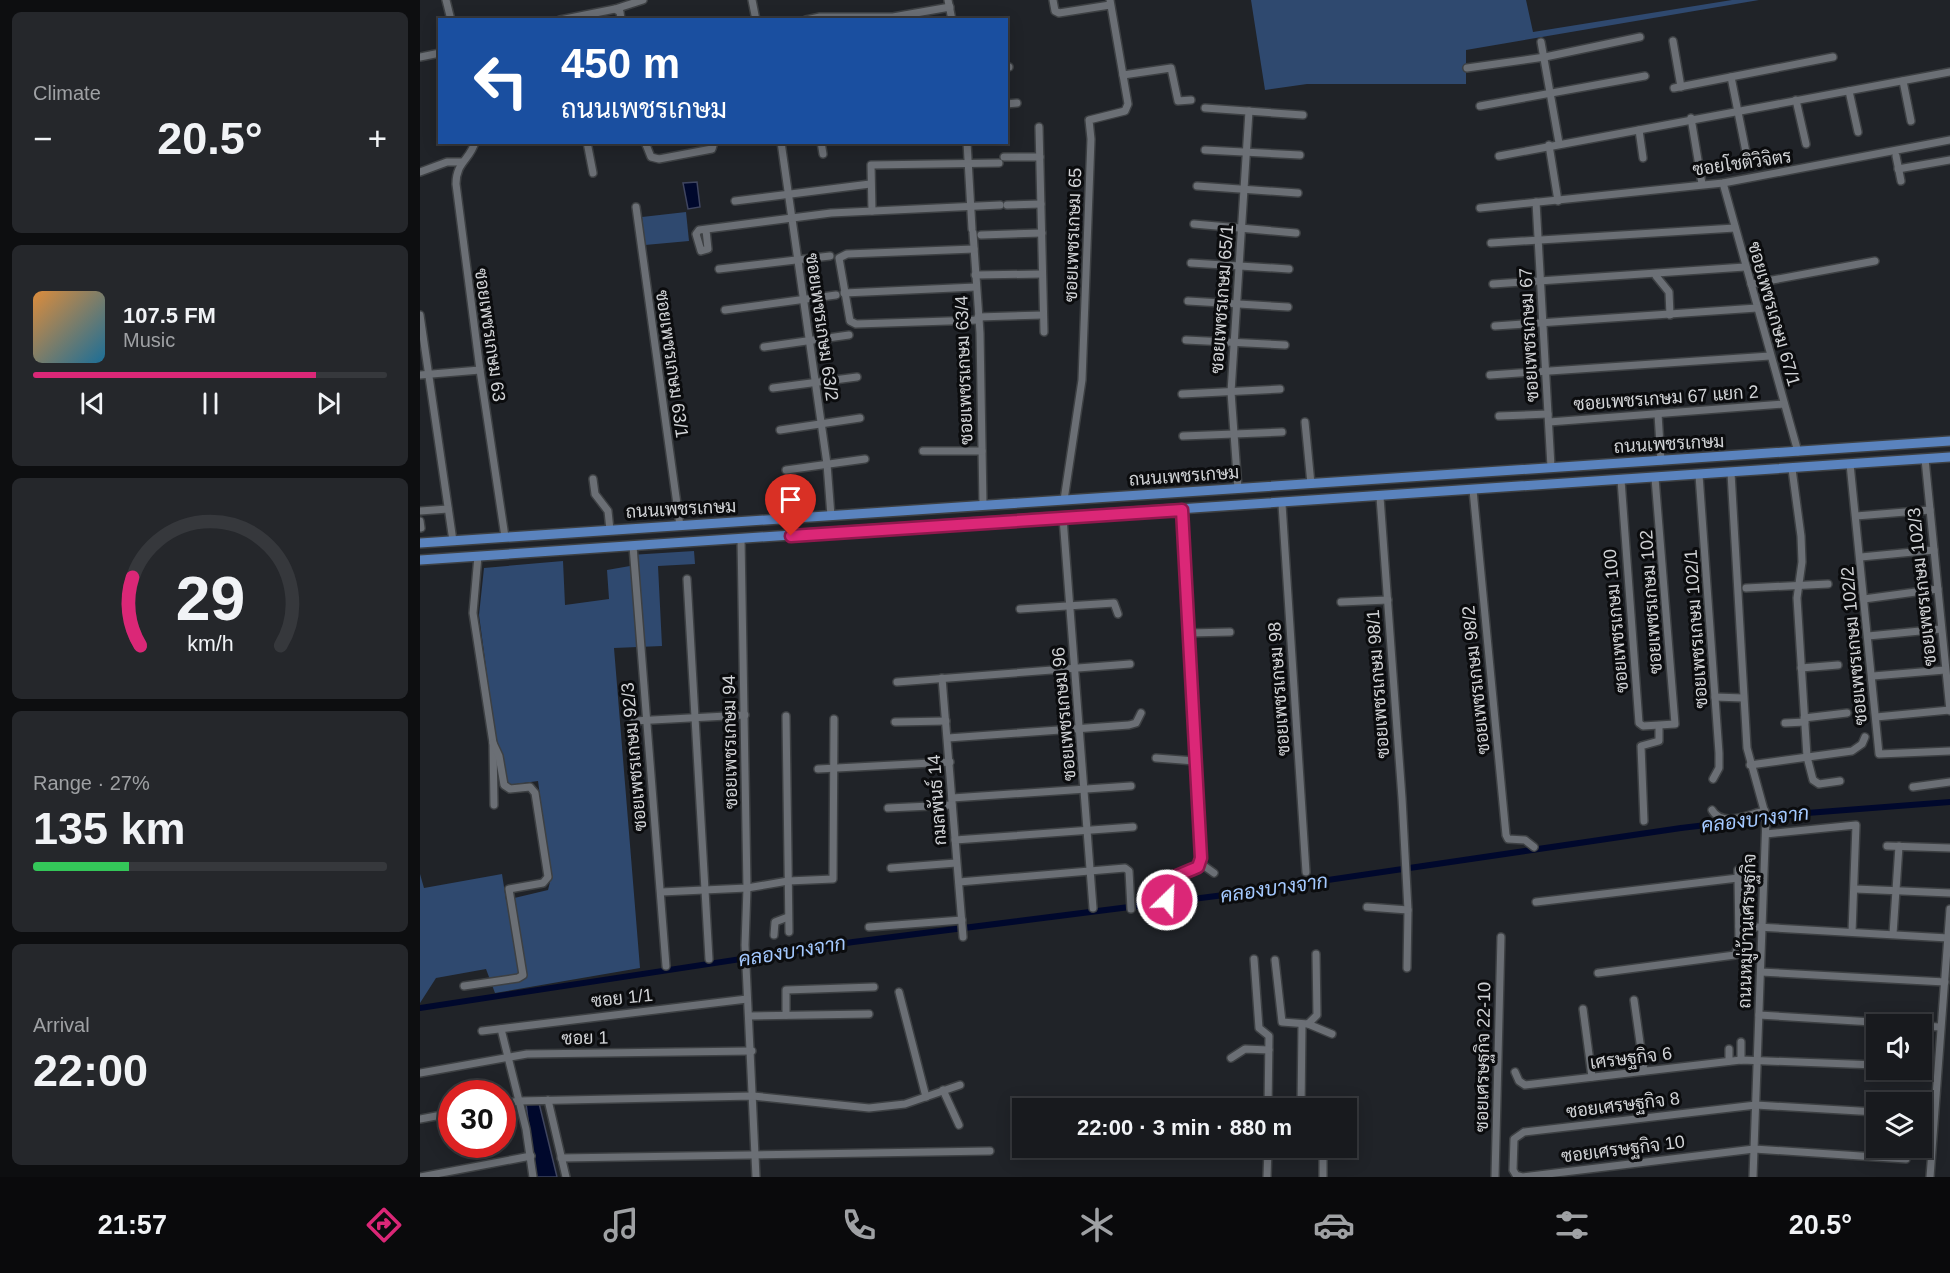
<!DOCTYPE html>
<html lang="en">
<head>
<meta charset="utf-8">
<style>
	body { margin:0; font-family:Helvetica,Sarabun,sans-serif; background:#25272b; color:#f1f3f6; height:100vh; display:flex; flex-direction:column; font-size:22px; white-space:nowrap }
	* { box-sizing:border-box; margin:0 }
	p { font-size:20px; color:#9fa1a4 }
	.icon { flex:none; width:33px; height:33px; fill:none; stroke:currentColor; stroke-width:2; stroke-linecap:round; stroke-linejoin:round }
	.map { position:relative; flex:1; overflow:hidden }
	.drawer { display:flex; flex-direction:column; gap:12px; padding:12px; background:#0d0e10; width:420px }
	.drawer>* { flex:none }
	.banner { position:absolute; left:18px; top:18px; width:570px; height:126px; border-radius:0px; box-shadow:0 3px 15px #0003,0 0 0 2px #36383c; background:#1a4fa0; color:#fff; overflow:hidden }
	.buttons { position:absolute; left:1446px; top:1014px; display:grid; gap:12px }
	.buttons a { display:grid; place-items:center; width:66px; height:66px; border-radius:0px; background:#181a1e; box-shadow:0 3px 15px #0003,0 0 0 2px #36383c; font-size:30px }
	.speed { position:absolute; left:18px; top:1080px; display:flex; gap:12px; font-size:30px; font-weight:700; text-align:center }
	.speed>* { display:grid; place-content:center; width:78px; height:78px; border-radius:50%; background:#181a1e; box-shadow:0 3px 15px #0003,0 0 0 2px #36383c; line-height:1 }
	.speed .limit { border:9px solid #d22; background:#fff; color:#111 }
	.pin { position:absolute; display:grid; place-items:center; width:51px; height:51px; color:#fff; margin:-62px -26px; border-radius:50% 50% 50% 0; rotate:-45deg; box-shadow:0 0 6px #0007 }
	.pin .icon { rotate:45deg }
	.me { position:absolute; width:66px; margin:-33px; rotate:24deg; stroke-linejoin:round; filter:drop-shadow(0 0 4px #0008) }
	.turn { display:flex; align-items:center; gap:21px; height:126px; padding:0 24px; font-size:27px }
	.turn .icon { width:78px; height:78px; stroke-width:2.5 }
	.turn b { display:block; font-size:42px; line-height:51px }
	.big { font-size:45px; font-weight:600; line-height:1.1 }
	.drawer .tile { flex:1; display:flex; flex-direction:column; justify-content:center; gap:9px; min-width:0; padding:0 21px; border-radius:9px; background:#25272b }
	.drawer .dial { align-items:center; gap:0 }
	.dial svg { height:156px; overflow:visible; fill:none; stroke:#36383c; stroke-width:7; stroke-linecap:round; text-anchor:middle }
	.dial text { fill:#f1f3f6; stroke:none }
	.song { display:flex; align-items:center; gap:18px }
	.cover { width:72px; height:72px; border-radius:9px; background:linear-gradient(135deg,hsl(30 70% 55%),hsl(200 70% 35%)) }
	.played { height:6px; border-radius:3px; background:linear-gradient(90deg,#db2777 80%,#36383c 80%) }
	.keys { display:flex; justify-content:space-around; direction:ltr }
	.heat { display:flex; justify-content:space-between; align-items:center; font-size:33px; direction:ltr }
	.charge { height:9px; border-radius:4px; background:linear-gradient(90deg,#34c759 27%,#36383c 0) }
	.trip { position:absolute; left:592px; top:1098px; width:345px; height:60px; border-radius:0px; background:#181a1e; box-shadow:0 3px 15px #0003,0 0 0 2px #36383c; font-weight:600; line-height:60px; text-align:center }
	.menu { display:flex; height:96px; justify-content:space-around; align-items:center; background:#0a0a0c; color:#9fa1a4 }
	.menu .icon { width:42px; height:42px }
	.menu .active { color:#db2777 }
	.menu b { font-size:27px; color:#f1f3f6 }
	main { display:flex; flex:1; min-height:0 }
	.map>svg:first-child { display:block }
	.green { fill:#2f496f }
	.water { fill:#00082c; stroke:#3f455f; stroke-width:1.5 }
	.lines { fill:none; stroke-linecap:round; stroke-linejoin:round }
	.canal { stroke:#00082c; stroke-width:6 }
	.minor-casing { stroke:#3d4043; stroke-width:10 }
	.major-casing { stroke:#3d4043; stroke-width:12 }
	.minor { stroke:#6b6f75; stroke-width:7 }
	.major { stroke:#5a83be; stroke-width:9 }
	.route-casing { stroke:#8e194d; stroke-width:15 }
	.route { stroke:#db2777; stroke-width:10 }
	.labels { text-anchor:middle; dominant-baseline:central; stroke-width:6; stroke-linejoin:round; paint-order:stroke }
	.street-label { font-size:18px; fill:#d1d3d6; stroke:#0b0c0e }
	.water-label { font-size:20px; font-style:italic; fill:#a4c9ff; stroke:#0b0c0e }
</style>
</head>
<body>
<main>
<section class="drawer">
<div class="tile"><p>Climate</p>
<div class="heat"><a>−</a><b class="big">20.5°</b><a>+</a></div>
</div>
<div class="tile">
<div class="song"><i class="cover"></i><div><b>107.5 FM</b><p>Music</p></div></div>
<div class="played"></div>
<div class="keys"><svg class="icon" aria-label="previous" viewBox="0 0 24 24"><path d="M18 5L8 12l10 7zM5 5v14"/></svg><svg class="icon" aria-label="pause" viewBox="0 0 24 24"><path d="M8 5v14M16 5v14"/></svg><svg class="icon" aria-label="next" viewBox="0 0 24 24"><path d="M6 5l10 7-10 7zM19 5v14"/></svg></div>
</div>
<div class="tile dial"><svg viewBox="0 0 100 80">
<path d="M14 69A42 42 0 1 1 86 69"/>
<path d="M14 69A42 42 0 0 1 10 34" stroke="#db2777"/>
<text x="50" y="56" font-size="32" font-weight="700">29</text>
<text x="50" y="72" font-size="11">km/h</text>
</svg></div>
<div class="tile"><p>Range · 27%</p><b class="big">135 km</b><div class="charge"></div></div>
<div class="tile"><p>Arrival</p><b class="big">22:00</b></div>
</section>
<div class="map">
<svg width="1530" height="1177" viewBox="0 0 1530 1177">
	<rect width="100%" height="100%" fill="#202328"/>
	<g class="green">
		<path d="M831 0H1106L1113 32 1312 0H1339L1046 50V84H887L845 90Z"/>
		<path d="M266 212 269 241 225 245 222 217Z"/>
		<path d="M274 551 275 564 238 566 242 646 194 648 220 968 75 993 66 969 16 978 0 1003V874L4 888 82 874 86 900 128 890 131 878 118 781 89 785 76 742 59 615 64 568 143 561 145 605 189 599 187 570 210 566V555Z"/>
	</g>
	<g class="water">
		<path d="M277 182 280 207 268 209 263 183Z"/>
		<path d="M106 1103H119L137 1177H115Z"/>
	</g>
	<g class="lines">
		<path class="canal" d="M0 1008 433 942 820 893 1261 828 1387 813 1530 802"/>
		<g class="minor-casing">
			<g id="minor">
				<path d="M26 0 31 20"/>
				<path d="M332 0 336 20"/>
				<path d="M528 0 532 20"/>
				<path d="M633 0 635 11 639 13 690 5"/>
				<path d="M195 9 223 0"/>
				<path d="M140 20 195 9 200 12 201 20"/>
				<path d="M386 20 400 17H473L530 7"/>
				<path d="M1253 41 1261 87"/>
				<path d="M1121 42 1139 143"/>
				<path d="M0 57 20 53"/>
				<path d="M586 67H589"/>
				<path d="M1047 68 1125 57 1220 37"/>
				<path d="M703 75 751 68 758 101 771 100"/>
				<path d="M1311 77 1326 152"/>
				<path d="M1483 81 1491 121"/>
				<path d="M1254 88 1413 57"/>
				<path d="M1429 91 1438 132"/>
				<path d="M1376 100 1386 144"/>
				<path d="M586 104 597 103"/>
				<path d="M1060 106 1225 76"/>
				<path d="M785 108 883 115"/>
				<path d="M1271 118 1282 184"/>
				<path d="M619 127 624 332"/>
				<path d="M1219 130 1223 158"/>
				<path d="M55 142C50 160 36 162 36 184L60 370 85 537"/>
				<path d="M167 142 173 173"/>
				<path d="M225 142 231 157 239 159 292 149 294 142"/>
				<path d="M361 142 407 464 411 516"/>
				<path d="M401 142 403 154"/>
				<path d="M547 142 552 229"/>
				<path d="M1129 145 1138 201"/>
				<path d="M785 150 880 155"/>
				<path d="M1079 156 1530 72"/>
				<path d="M1476 156 1481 181"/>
				<path d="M584 157H620"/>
				<path d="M1478 169 1530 160"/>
				<path d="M0 172 27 162H42"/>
				<path d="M1303 183 1378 452"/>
				<path d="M777 186 878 193"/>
				<path d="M315 201 450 184"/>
				<path d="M1116 202 1131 467"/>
				<path d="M587 205 621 204"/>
				<path d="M216 207 260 526"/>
				<path d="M1060 208 1303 183 1530 140"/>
				<path d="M452 211 451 165 579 163"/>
				<path d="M774 224 876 233"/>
				<path d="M286 230 288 249 281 251 276 234 279 230 411 213 580 205"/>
				<path d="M553 233 560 333 563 505"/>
				<path d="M561 235 622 233"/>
				<path d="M1071 243 1315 228"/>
				<path d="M554 249 427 254 419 258 430 321 436 324 559 320"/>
				<path d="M771 263 869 269"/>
				<path d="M299 269 410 256"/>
				<path d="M555 275 622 274"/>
				<path d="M1236 276 1249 292 1250 315"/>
				<path d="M1073 284 1325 267"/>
				<path d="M1331 284 1455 261"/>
				<path d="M424 293 556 287"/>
				<path d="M768 301 868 307"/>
				<path d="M305 310 416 295"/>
				<path d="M0 315 33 541"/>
				<path d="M558 317 623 315"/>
				<path d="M1075 326 1337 308"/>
				<path d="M766 340 865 345"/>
				<path d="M344 347 429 335"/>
				<path d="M0 375 60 370"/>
				<path d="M1070 375 1350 356"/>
				<path d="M353 388 437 377"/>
				<path d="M762 394 860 389"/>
				<path d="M1238 414 1241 461"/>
				<path d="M1079 416 1128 414"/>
				<path d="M885 422 891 484"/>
				<path d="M1129 422 1364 404"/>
				<path d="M360 430 440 418"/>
				<path d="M763 436 862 432"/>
				<path d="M503 451H562"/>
				<path d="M1505 459 1530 711"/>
				<path d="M1430 464 1459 754 1530 751"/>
				<path d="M1372 469 1381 536 1382 562 1377 598 1387 757 1393 780 1399 784 1420 781"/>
				<path d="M366 470 445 459"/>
				<path d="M1311 473 1327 748 1346 817 1333 1177"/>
				<path d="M1279 475 1299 753V768L1293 779"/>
				<path d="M173 479 175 494 188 511 190 530"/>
				<path d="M1201 480 1219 723 1223 726 1255 724 1235 478"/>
				<path d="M818 489 811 392 829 111"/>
				<path d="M1053 490 1086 835 1088 839 1105 840 1114 847"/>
				<path d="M960 497 982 798 988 910 987 968"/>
				<path d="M644 500 662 380 671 139 669 120 705 111 708 104 690 0"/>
				<path d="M862 504 886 872"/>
				<path d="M0 511 28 509"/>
				<path d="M1436 516 1510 510"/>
				<path d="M643 518 673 908"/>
				<path d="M0 521 1 528"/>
				<path d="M321 539 327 888 325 945 336 1177"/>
				<path d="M213 546 246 966"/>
				<path d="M58 556 53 613 73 743 74 805"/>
				<path d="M1441 557 1514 550"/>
				<path d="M267 579 289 959"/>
				<path d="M1326 588 1408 584"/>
				<path d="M1444 599 1518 589"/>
				<path d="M921 602 968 600"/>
				<path d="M600 609 694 603 698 614"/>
				<path d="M769 633 810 632"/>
				<path d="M1448 636 1521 629"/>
				<path d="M1381 668 1418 665"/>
				<path d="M1453 676 1525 670"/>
				<path d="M522 678 543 937"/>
				<path d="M477 682 710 664"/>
				<path d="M1295 697 1323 698"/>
				<path d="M366 716 369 932"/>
				<path d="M1456 717 1530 710"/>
				<path d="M1384 718 1427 713"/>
				<path d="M214 721 325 715"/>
				<path d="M475 722 526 721"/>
				<path d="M1365 723 1385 722"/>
				<path d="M528 738 709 725 716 723 721 713"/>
				<path d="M736 758 775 761"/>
				<path d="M1330 765 1432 751 1442 744 1445 737"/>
				<path d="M398 769 530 762"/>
				<path d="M1493 787 1530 782"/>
				<path d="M532 798 711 786"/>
				<path d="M468 808 532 805"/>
				<path d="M1292 810C1302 828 1329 814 1345 811"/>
				<path d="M1224 821 1221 746 1239 741V726"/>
				<path d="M1346 834 1436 825 1432 932"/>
				<path d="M535 840 713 827"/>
				<path d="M1467 846 1530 848"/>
				<path d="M780 863 794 873"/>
				<path d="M471 868 536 863"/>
				<path d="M539 882 705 868 709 871 711 909"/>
				<path d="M1435 889 1530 893"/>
				<path d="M241 892 327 888 368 881 413 879 414 719"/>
				<path d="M748 900 752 878 778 867 781 858 762 510"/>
				<path d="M1116 902 1318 878V870"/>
				<path d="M947 907 988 910"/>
				<path d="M1319 926 1528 938"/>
				<path d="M449 927 542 920"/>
				<path d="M1473 934 1479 846"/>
				<path d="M354 935 355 922 368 917"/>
				<path d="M834 959 839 1028 849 1036 848 1108"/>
				<path d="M855 960 862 1022 888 1024 897 1015 896 954"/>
				<path d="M1341 972 1525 982"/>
				<path d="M1178 973 1315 955 1319 942 1318 878"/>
				<path d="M44 986 98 978 103 975 89 889 123 883 128 877 115 793 110 787 90 789 84 785 79 756 73 743"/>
				<path d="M479 992 506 1097"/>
				<path d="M1214 1000 1224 1071"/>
				<path d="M1163 1009 1172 1077"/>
				<path d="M366 1015V990L454 987"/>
				<path d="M1339 1015 1485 1024"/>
				<path d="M329 1016 449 1014"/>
				<path d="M888 1024 912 1034"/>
				<path d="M1502 1026 1520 1027"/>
				<path d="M81 1029 106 1129 113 1177"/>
				<path d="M62 1031 327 999"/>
				<path d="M1309 1049V1061"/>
				<path d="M811 1058 825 1049 849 1050"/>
				<path d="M1321 1060V1042"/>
				<path d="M1095 1072 1099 1081 1105 1085 1321 1060 1456 1065"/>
				<path d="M0 1073 107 1054 332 1051"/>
				<path d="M523 1090 539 1125"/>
				<path d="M128 1100 146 1177"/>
				<path d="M82 1104 99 1101 333 1096 449 1108 485 1104 540 1085"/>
				<path d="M881 1108 882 1025"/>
				<path d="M1456 1112 1336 1105 1104 1132 1094 1139 1093 1170 1096 1175 1103 1177 1334 1149 1486 1159"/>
				<path d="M1502 1114 1514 1115"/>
				<path d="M0 1119 32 1113"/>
				<path d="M848 1149 880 1148"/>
				<path d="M141 1158 570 1151"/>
				<path d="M0 1177 111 1156"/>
				<path d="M847 1177 848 1148"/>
				<path d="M903 1177V1148"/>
				<path d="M1075 1177 1081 937"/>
				<path d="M1510 1177 1530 909"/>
			</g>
		</g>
		<g class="major-casing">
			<g id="major">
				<path d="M0 543 1530 441"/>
				<path d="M0 560 1530 457"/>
			</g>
		</g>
		<use href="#minor" class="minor"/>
		<use href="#major" class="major"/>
	</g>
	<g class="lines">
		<g class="route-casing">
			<path id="route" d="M371 536 762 510 781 858 778 867 752 878 747 900"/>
		</g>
		<use href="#route" class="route"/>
	</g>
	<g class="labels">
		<g class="street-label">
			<text transform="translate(1322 163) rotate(-8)">ซอยโชติวิจิตร</text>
			<text transform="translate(653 235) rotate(-88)">ซอยเพชรเกษม 65</text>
			<text transform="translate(802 299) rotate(-86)">ซอยเพชรเกษม 65/1</text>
			<text transform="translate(1354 314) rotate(74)">ซอยเพชรเกษม 67/1</text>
			<text transform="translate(402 327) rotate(82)">ซอยเพชรเกษม 63/2</text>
			<text transform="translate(70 335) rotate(82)">ซอยเพชรเกษม 63</text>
			<text transform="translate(1109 335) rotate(-93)">ซอยเพชรเกษม 67</text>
			<text transform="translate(252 364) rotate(82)">ซอยเพชรเกษม 63/1</text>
			<text transform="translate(544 370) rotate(-92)">ซอยเพชรเกษม 63/4</text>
			<text transform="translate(1246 398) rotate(-4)">ซอยเพชรเกษม 67 แยก 2</text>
			<text transform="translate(1249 444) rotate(-3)">ถนนเพชรเกษม</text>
			<text transform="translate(764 476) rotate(-4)">ถนนเพชรเกษม</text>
			<text transform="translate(261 509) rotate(-3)">ถนนเพชรเกษม</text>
			<text transform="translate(1502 587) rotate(-96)">ซอยเพชรเกษม 102/3</text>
			<text transform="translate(1231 602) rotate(-94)">ซอยเพชรเกษม 102</text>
			<text transform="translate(1196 621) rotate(-95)">ซอยเพชรเกษม 100</text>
			<text transform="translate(1276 629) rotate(-94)">ซอยเพชรเกษม 102/1</text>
			<text transform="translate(1434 646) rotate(-95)">ซอยเพชรเกษม 102/2</text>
			<text transform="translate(1056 680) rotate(-96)">ซอยเพชรเกษม 98/2</text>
			<text transform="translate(958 684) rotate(-94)">ซอยเพชรเกษม 98/1</text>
			<text transform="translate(859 689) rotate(-94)">ซอยเพชรเกษม 98</text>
			<text transform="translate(644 714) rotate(-95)">ซอยเพชรเกษม 96</text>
			<text transform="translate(310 742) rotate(-91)">ซอยเพชรเกษม 94</text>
			<text transform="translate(214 757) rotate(-95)">ซอยเพชรเกษม 92/3</text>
			<text transform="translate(517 800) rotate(-94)">กมลพันธ์ 14</text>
			<text transform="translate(1327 931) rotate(-88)">ถนนหมู่บ้านเศรษฐกิจ</text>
			<text transform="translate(202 998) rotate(-6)">ซอย 1/1</text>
			<text transform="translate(165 1038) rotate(-1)">ซอย 1</text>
			<text transform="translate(1063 1057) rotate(-89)">ซอยเศรษฐกิจ 22-10</text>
			<text transform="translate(1211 1058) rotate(-7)">เศรษฐกิจ 6</text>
			<text transform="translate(1203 1105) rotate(-7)">ซอยเศรษฐกิจ 8</text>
			<text transform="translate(1203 1149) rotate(-7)">ซอยเศรษฐกิจ 10</text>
		</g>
		<g class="water-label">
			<text transform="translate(1335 819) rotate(-7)">คลองบางจาก</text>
			<text transform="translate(854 888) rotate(-8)">คลองบางจาก</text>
			<text transform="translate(372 951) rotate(-9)">คลองบางจาก</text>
		</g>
	</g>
</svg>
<div class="buttons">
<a><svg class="icon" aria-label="sound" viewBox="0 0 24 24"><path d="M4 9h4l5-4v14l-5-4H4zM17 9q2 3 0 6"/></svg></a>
<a><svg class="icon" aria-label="layers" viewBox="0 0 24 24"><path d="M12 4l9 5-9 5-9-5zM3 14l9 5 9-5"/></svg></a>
</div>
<div class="speed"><div class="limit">30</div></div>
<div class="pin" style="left:371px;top:536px;background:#d93025"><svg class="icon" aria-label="arrive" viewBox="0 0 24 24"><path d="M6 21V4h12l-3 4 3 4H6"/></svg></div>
<svg class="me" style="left:747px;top:900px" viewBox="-20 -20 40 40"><circle r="17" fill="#db2777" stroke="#fff" stroke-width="3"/><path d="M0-11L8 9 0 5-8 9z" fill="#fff"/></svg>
<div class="trip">22:00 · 3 min · 880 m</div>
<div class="banner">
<div class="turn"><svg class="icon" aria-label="left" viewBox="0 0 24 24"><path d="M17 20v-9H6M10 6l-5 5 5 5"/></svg><div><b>450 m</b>ถนนเพชรเกษม</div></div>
</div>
</div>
</main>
<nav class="menu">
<b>21:57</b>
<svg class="icon active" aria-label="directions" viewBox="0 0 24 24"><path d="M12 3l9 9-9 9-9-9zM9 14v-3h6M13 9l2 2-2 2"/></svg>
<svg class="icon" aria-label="music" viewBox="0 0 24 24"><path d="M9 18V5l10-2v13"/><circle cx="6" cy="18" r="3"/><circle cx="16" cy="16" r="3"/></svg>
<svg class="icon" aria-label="phone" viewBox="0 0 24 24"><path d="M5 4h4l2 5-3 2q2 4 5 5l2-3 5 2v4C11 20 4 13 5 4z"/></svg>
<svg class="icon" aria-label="climate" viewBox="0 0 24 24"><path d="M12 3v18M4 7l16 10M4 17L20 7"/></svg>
<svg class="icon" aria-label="car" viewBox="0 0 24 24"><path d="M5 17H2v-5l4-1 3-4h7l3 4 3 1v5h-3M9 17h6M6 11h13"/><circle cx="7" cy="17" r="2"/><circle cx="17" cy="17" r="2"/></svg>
<svg class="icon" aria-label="filters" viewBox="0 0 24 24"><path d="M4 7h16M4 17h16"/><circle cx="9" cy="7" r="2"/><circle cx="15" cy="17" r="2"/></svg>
<b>20.5°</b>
</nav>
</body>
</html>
